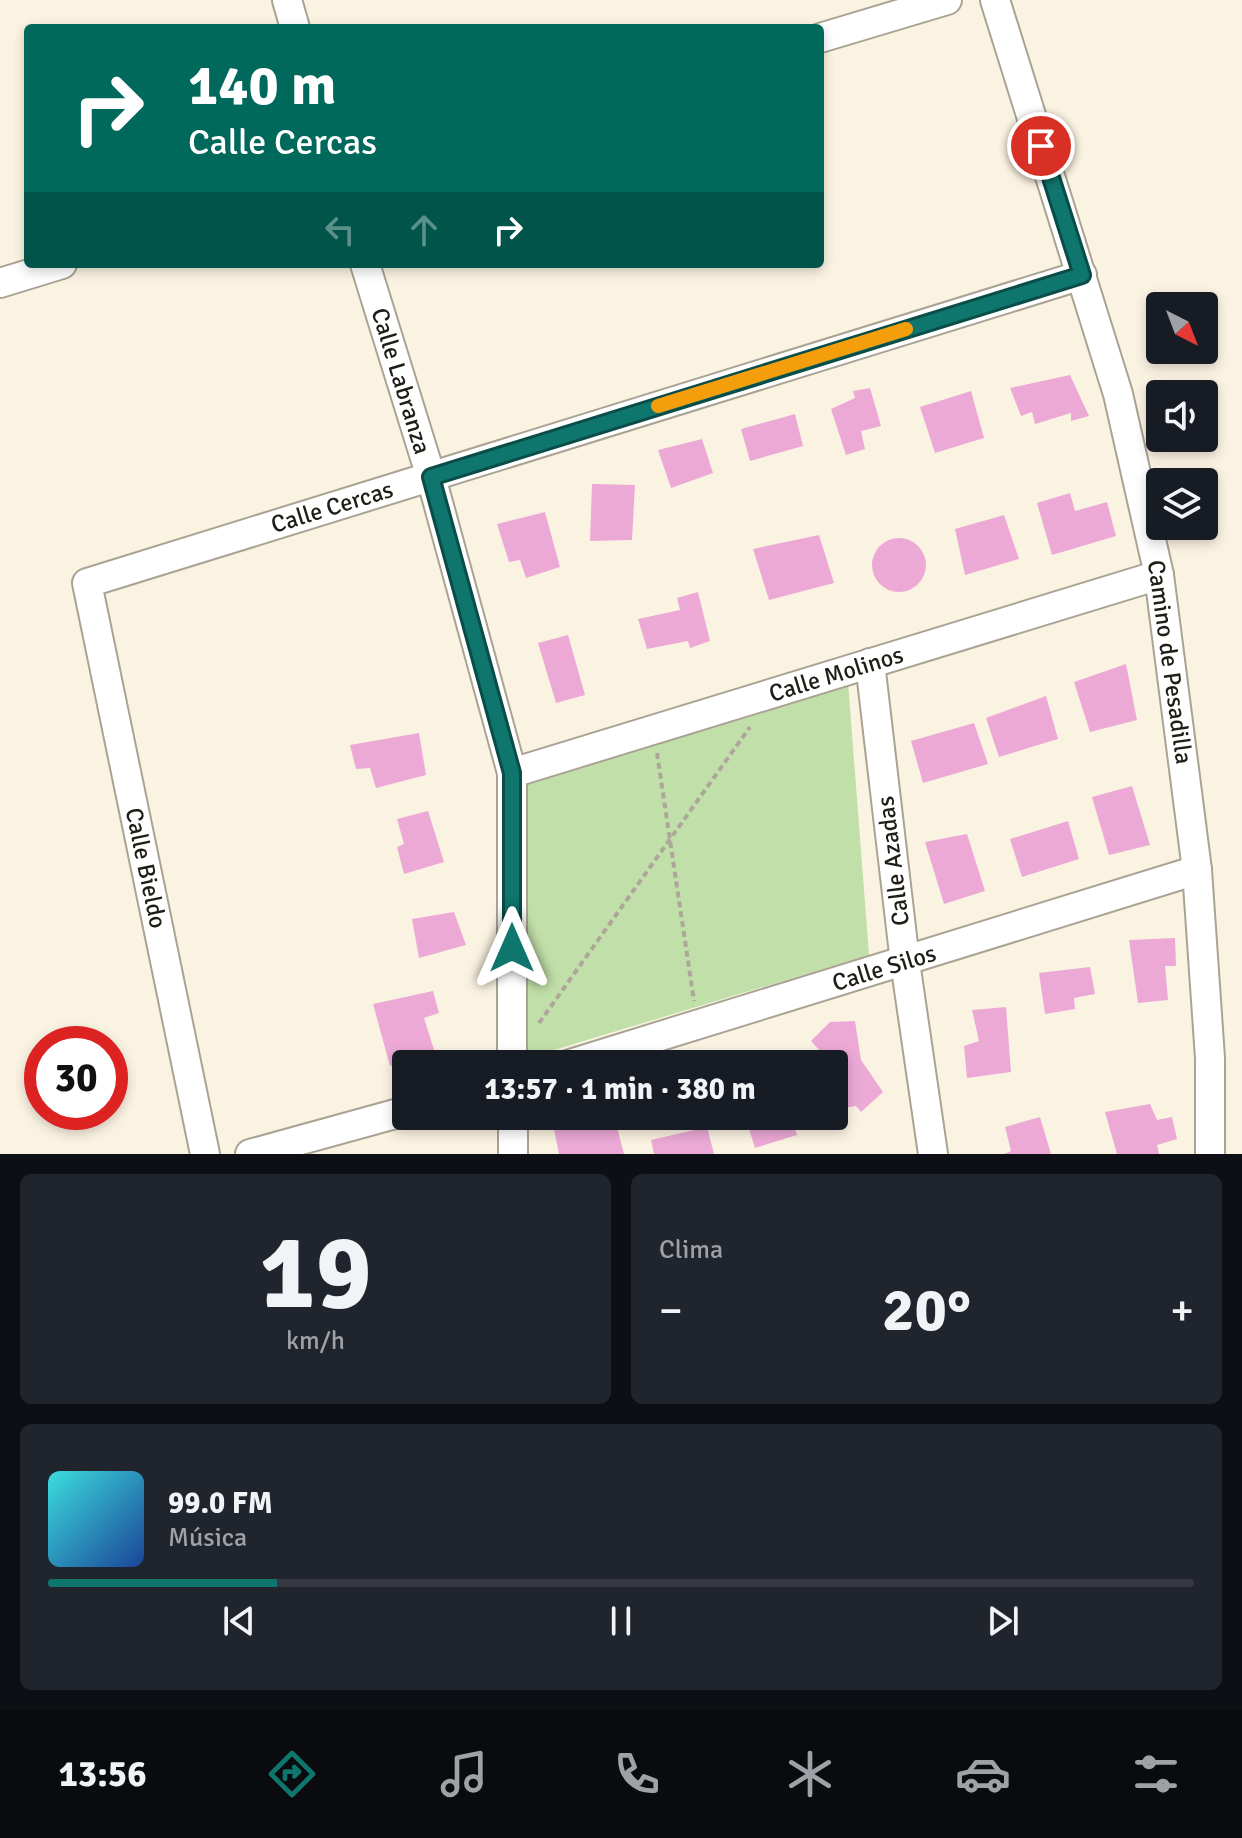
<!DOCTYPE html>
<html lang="es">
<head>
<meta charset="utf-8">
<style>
	body { margin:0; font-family:Signika,sans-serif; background:#20242c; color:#f1f3f6; height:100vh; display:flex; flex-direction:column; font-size:30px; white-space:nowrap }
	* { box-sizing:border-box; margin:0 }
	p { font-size:26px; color:#9ea1a6 }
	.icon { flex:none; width:44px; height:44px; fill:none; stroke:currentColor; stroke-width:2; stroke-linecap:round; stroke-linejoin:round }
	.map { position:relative; height:1154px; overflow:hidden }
	.side { display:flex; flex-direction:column; gap:20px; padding:20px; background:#0d0f14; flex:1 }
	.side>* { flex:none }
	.guide { position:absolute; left:24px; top:24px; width:800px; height:244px; border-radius:8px; box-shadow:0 4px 12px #0003; background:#00695c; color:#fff; overflow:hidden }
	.needle { width:52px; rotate:138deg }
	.controls { position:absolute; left:1146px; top:292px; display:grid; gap:16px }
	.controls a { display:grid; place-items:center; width:72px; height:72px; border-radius:8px; background:#171b24; box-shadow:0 4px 12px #0003; font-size:40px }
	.speed { position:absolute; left:24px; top:1026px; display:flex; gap:16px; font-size:40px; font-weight:700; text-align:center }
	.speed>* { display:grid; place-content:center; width:104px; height:104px; border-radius:50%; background:#171b24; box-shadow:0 4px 12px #0003; line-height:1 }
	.speed .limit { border:12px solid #d22; background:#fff; color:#111 }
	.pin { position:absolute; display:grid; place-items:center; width:68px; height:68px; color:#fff; margin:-34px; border:4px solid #fff; border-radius:50%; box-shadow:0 2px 8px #0007 }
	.me { position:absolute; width:88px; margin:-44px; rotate:0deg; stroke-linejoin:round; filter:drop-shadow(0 0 6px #0008) }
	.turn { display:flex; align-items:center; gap:28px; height:168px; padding:0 32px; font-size:36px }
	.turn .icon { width:104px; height:104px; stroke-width:2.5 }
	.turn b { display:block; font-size:56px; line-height:68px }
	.lanes { display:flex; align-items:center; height:76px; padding:0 32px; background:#0003; justify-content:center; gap:40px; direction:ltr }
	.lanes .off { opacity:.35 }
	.big { font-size:60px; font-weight:700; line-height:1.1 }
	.side .widget { flex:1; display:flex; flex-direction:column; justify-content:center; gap:12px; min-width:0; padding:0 28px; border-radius:12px; background:#20242c }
	.side .dial { align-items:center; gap:0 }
	.dial b { font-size:104px; line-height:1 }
	.song { display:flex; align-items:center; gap:24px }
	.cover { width:96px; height:96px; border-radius:12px; background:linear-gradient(135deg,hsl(180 70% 55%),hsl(220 70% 35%)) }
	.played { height:8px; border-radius:4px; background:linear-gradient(90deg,#0f766e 20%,#363941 20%) }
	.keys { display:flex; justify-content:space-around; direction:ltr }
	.heat { display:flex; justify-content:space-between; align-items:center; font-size:44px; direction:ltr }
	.side .tiles { flex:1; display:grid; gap:20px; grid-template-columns:1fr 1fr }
	.widget:last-child { grid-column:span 2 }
	.trip { position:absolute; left:392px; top:1050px; width:456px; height:80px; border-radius:8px; background:#171b24; box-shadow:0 4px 12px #0003; font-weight:700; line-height:80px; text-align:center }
	.dock { display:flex; height:128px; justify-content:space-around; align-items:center; background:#090b0e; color:#9ea1a6 }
	.dock .icon { width:56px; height:56px }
	.dock .current { color:#0f766e }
	.dock b { font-size:36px; color:#f1f3f6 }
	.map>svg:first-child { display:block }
	.green { fill:#c1dfa8 }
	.building { fill:#eca9d6 }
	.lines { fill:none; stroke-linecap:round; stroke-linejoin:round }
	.minor-casing { stroke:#aaa394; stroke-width:32 }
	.path { stroke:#ada79a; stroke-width:4; stroke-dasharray:6 4; stroke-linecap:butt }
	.minor { stroke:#fff; stroke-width:28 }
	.route-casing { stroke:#0a4d48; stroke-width:20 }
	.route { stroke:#0f766e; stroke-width:14 }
	.slow { stroke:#f59e0b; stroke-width:14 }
	.labels { text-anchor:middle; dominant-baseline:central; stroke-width:7; stroke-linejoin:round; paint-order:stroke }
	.street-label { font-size:24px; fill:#201d17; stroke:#fff }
</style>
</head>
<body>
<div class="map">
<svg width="1242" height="1154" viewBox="0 0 1242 1154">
	<rect width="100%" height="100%" fill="#fbf3e2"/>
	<path class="green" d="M848 682 869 955 527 1058 520 778Z"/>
	<g class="building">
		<path d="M1070 375 1089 416 1071 421V413L1035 424 1032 412 1021 416 1010 388Z"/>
		<path d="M870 388 881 426 861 431 865 449 846 455 831 409 855 398 853 391Z"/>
		<path d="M971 391 984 438 935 453 920 407Z"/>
		<path d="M795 414 803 446 750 461 741 429Z"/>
		<path d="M702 439 713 473 671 488 658 450Z"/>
		<path d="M592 484 635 485 632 540 590 541Z"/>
		<path d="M1070 493 1075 511 1107 502 1116 536 1052 555 1037 503Z"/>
		<path d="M545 512 560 567 526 578 520 560 509 562 497 524Z"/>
		<path d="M1004 515 1019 559 965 575 955 529Z"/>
		<path d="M819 535 834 583 769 600 753 549Z"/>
		<circle cx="899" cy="565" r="27"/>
		<path d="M698 592 710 641 690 648 688 641 647 649 638 619 680 610 677 598Z"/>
		<path d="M568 635 585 695 556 703 538 643Z"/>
		<path d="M1126 664 1137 720 1090 732 1074 682Z"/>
		<path d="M1046 696 1058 739 999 757 986 718Z"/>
		<path d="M974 723 988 764 923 783 911 741Z"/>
		<path d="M419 733 426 775 376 788 370 768 356 769 350 745Z"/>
		<path d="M1132 786 1150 845 1109 855 1092 797Z"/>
		<path d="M428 811 444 862 404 874 397 847 404 844 397 819Z"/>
		<path d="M1068 821 1079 859 1022 877 1010 839Z"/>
		<path d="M967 834 985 891 944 904 925 842Z"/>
		<path d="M454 912 466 945 419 958 412 919Z"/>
		<path d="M1175 938 1176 966H1165L1168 1000 1138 1003 1129 940Z"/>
		<path d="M1090 967 1095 994 1074 998 1075 1009 1045 1014 1039 973Z"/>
		<path d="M433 991 439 1013 424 1018 435 1053 390 1066 373 1004Z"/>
		<path d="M1006 1007 1011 1072 967 1078 964 1046 979 1041 972 1010Z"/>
		<path d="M855 1021 861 1060 883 1092 861 1112 856 1106 834 1110V1064H823L822 1053 811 1041 830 1022Z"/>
		<path d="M1150 1104 1157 1120 1172 1117 1177 1139 1157 1145 1159 1154H1117L1105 1112Z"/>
		<path d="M563 1116H614L624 1154H559L552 1120Z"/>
		<path d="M745 1116H791L797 1135 755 1148Z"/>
		<path d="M1040 1117 1051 1154H1004L1011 1151 1005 1127Z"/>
		<path d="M707 1127 714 1154H654L651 1140Z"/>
	</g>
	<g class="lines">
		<g class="minor-casing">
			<g id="minor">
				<path d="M287 0 295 28"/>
				<path d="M995 0 1118 394 1159 575 1197 870 1210 1058V1154"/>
				<path d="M820 38 947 0"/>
				<path d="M365 264 431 477 512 773V1064"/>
				<path d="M0 283 62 264"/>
				<path d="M870 663 905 962 933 1154"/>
				<path d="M512 773 1159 575"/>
				<path d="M570 1064 1197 870"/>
				<path d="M513 1116V1154"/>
				<path d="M205 1154 87 583 1082 275"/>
				<path d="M250 1154 406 1111"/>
			</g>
		</g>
		<g class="path">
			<path d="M657 753 694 1001"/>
			<path d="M539 1023 750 727"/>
		</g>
		<use href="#minor" class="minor"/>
	</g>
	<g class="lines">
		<g class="route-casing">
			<path id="route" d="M512 948V773L431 477 1082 275 1041 146"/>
		</g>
		<use href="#route" class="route"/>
		<path class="slow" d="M658 406 906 329"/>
	</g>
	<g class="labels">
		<g class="street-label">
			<text transform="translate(401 381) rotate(73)">Calle Labranza</text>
			<text transform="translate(332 507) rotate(-17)">Calle Cercas</text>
			<text transform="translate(1170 662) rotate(82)">Camino de Pesadilla</text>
			<text transform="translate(836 674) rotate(-17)">Calle Molinos</text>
			<text transform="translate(893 861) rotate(-97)">Calle Azadas</text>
			<text transform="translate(146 868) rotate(78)">Calle Bieldo</text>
			<text transform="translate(884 968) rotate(-17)">Calle Silos</text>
		</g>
	</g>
</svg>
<div class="controls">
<a><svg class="needle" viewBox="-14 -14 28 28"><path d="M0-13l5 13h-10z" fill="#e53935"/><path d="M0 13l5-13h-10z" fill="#9ea1a6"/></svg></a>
<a><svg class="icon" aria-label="sound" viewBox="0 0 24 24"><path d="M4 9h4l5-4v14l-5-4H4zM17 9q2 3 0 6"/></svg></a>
<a><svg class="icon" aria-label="layers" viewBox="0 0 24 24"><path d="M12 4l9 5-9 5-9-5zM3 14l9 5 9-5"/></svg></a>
</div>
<div class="speed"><div class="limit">30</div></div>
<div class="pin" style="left:1041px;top:146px;background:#d93025"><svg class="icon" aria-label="arrive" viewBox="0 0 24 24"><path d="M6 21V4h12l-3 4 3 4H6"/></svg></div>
<svg class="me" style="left:512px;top:948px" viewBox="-20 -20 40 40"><path d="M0-17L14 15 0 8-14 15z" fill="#0f766e" stroke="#fff" stroke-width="4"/></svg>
<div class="trip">13:57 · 1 min · 380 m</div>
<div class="guide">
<div class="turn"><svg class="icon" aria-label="right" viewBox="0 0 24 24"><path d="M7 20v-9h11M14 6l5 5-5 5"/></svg><div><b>140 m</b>Calle Cercas</div></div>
<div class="lanes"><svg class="icon off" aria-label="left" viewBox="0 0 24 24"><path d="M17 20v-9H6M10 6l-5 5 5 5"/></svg><svg class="icon off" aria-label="ahead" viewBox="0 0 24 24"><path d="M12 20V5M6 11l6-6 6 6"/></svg><svg class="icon" aria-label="right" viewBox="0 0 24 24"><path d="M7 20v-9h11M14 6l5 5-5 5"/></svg></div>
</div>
</div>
<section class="side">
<div class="tiles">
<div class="widget dial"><b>19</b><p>km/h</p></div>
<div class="widget"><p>Clima</p>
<div class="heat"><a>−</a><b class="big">20°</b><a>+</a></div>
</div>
<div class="widget">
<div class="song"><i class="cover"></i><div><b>99.0 FM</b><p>Música</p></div></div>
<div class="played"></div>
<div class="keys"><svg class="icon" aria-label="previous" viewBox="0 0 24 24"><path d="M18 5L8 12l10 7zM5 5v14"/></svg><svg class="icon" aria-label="pause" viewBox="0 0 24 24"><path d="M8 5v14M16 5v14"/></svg><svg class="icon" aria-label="next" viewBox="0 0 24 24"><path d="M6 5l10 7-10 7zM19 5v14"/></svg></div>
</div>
</div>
</section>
<nav class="dock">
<b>13:56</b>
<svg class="icon current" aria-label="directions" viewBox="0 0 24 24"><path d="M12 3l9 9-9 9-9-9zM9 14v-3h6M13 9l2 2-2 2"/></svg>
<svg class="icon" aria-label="music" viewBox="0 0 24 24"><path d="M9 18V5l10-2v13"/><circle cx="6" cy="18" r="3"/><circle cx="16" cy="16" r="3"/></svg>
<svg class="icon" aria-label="phone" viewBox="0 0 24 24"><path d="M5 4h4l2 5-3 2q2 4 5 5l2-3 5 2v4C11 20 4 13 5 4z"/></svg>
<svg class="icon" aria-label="climate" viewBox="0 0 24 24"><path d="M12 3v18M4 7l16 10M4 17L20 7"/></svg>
<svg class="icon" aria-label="car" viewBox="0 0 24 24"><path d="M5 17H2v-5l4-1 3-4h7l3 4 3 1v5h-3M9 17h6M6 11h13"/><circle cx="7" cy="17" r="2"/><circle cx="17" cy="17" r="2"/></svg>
<svg class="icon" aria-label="filters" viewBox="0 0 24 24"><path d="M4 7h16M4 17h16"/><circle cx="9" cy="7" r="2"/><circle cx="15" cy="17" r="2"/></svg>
</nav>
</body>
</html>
